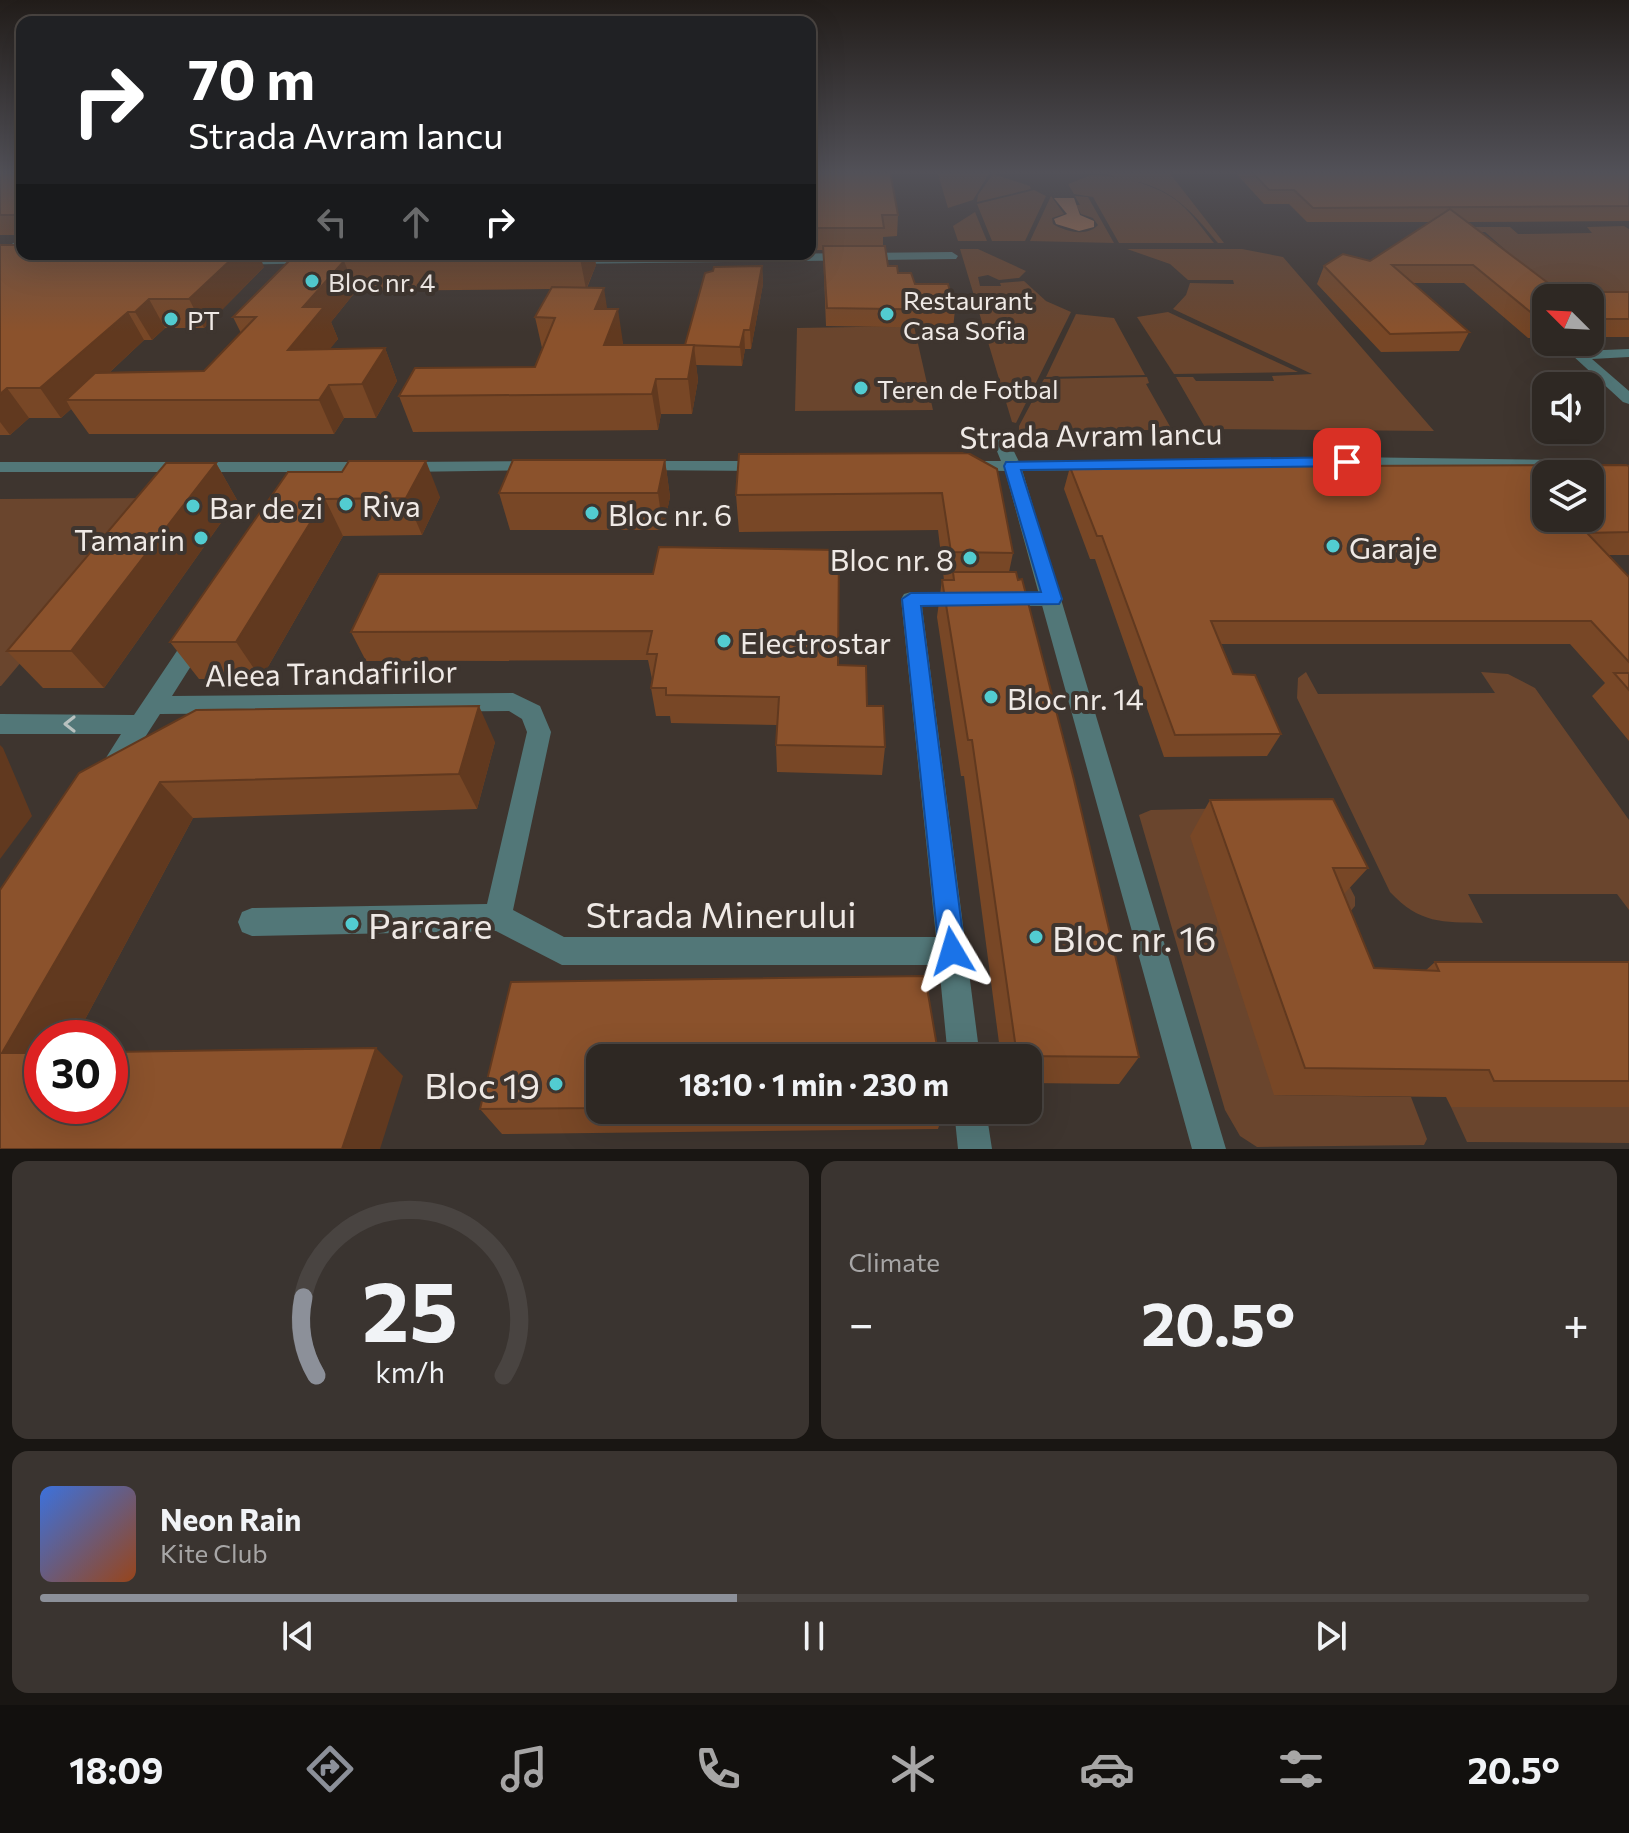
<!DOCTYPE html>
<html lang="en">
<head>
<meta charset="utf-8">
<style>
	body { margin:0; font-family:Commissioner,sans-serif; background:#3a3430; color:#f1f3f6; height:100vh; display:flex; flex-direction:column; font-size:30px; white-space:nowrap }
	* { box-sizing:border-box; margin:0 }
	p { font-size:26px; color:#a7a6a6 }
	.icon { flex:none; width:44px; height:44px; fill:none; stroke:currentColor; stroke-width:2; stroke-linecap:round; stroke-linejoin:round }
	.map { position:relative; height:1149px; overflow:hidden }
	.sheet { display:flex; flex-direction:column; gap:12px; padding:12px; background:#191613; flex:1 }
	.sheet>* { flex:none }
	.banner { position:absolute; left:16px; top:16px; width:800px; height:244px; border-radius:16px; box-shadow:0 8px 32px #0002,0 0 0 2px #494441; background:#202124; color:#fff; overflow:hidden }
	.needle { width:52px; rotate:294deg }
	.fabs { position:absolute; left:1532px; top:284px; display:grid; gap:16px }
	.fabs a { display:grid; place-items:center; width:72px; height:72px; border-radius:16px; background:#2e2823; box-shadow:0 8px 32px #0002,0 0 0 2px #494441; font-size:40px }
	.speed { position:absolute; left:24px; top:1020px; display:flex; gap:16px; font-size:40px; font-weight:700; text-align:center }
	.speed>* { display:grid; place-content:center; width:104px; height:104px; border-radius:50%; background:#2e2823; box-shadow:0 8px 32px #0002,0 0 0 2px #494441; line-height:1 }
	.speed .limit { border:12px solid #d22; background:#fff; color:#111 }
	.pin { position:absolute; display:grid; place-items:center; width:68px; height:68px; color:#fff; margin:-34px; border-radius:16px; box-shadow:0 4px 12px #0006 }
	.me { position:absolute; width:88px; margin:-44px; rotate:353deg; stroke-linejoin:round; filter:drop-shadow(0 0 6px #0008) }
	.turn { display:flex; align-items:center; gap:28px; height:168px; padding:0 40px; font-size:36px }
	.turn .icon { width:104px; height:104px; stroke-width:2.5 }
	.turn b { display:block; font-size:56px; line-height:68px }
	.lanes { display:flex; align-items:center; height:76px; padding:0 40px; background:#0003; justify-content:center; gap:40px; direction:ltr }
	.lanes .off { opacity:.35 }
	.big { font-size:60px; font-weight:700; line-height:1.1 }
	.sheet .card { flex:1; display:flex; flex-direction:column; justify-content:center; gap:12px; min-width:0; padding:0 28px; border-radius:16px; background:#3a3430 }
	.sheet .dial { align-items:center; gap:0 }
	.dial svg { height:208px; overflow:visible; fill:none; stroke:#494441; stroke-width:7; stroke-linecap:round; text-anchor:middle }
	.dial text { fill:#f1f3f6; stroke:none }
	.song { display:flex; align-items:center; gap:24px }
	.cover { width:96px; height:96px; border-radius:12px; background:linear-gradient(135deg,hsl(220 70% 55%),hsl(20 70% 35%)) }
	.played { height:8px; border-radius:4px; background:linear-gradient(90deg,#8c9099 45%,#494441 45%) }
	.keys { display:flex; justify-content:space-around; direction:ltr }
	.heat { display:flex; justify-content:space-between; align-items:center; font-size:44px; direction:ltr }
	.sheet .tiles { flex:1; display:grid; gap:12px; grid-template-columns:1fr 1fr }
	.card:last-child { grid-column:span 2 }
	.trip { position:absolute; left:586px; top:1044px; width:456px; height:80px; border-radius:16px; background:#2e2823; box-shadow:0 8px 32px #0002,0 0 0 2px #494441; font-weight:700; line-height:80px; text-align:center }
	.tabs { display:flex; height:128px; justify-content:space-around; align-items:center; background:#12100e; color:#a7a6a6 }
	.tabs .icon { width:56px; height:56px }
	.tabs .selected { color:#8c9099 }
	.tabs b { font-size:36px; color:#f1f3f6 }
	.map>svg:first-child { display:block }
	.green { fill:#6a452d }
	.water { fill:#ac704a }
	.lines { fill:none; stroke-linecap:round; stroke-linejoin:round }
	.pedestrian { fill:#527778; fill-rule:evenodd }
	.minor { fill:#527778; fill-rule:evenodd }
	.tertiary { fill:#527778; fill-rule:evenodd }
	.wall { fill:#784726 }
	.shaded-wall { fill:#61391f }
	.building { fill:#8b522c; stroke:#61391f; stroke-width:2; fill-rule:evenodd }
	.oneway { stroke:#b8c1bf }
	.route { fill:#1a73e8; stroke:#114b97; stroke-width:2 }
	.poi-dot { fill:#52ccd1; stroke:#3e352f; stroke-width:3 }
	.labels { text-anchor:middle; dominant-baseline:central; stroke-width:8; stroke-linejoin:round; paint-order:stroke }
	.far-poi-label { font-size:26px; fill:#efe9e5; stroke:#3e352f; text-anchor:start }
	.street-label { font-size:30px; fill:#efe9e5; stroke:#3e352f }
	.poi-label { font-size:30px; fill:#efe9e5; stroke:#3e352f; text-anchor:start }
	.near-street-label { font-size:36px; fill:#efe9e5; stroke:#3e352f }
	.near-poi-label { font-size:36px; fill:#efe9e5; stroke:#3e352f; text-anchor:start }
</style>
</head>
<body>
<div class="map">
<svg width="1629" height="1149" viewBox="0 0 1629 1149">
	<rect width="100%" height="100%" fill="#3e352f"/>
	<g class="green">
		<path d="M937 171H985L990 172 973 200 948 208Z"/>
		<path d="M1168 171 1224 243H1218C1196 217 1179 195 1146 184 1132 180 1115 179 1104 172Z"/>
		<path d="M993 174 1030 186 1031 189 977 202 978 195Z"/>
		<path d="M1091 175C1121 175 1164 186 1185 208 1196 219 1204 231 1214 243H1119L1093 197 1074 194 1068 184Z"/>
		<path d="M1034 190 1046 196 1025 241H992L977 204Z"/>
		<path d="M1051 196 1064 214 1052 218 1053 224C1066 232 1087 237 1098 225L1093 218 1081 214 1076 205H1080L1075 196 1088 197 1114 243 1030 241Z"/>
		<path d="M975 212 987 241H958L953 226Z"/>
		<path d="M1624 226 1629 229V297L1544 298 1509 253 1485 232 1463 233 1456 227H1510L1518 234 1592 233 1587 227Z"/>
		<path d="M960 249H978L1026 271 1019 278 999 280 988 275 978 277 980 286H1001L1000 283 1024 281 1046 301 1071 312 1016 423 1012 422Z"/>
		<path d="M1127 249H1242L1283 257 1434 431 1206 429 1176 377H1193L1196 381H1274L1272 376 1312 374 1173 309 1186 295 1190 283 1234 284 1233 280H1188L1170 264Z"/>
		<path d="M1168 312 1298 372 1174 374 1137 317Z"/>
		<path d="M1076 314 1114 318 1145 375 1046 377Z"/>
		<path d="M914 326 933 410 795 411 797 328Z"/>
		<path d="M1147 377 1149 383 1146 384 1172 430H1019V426L1044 379Z"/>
		<path d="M159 498 1 686H0V499Z"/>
		<path d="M1306 672 1318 694 1495 693 1481 672 1508 674 1535 688 1629 820V910L1617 894H1468L1483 923C1442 922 1420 924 1390 892L1297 698 1298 678Z"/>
		<path d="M1280 807 1318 826 1355 897V906L1349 913 1274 1095 1411 1097 1427 1139 1424 1145 1257 1147 1240 1136 1225 1110 1139 815 1151 810Z"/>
		<path d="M1451 1107H1629V1143L1467 1142Z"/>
	</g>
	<path class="water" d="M1054 198H1074L1080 215 1094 221V227L1079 231 1056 224 1054 219 1067 214Z"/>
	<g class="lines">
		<path class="pedestrian" d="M1000 434 1008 439 1021 466 1018 470 1012 471 1003 466 992 439Z"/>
		<g class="minor">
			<path d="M22 238V248L0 261V251Z"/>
			<path d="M952 252 958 256 956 259 568 264 562 260 568 256Z"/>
			<path d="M316 256 320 257V263L236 265 230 261 236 257Z"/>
			<path d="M1629 349V357L1592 359 1629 391V404L1623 402 1572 355 1579 351Z"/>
			<path d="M1347 457 1556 460 1565 465 1556 470 1347 467 1012 471 1003 466 1012 461Z"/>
			<path d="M911 592H965L972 594 975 599 972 604 922 606 980 1058H948L939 965H562L496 931 252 936 242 932 238 922 242 912 252 908 487 904 527 732 522 719 509 711 160 714 118 779 109 783 100 779 97 772 121 734H0V714L134 715 189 633H205L208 639 172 696 513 693 540 706 551 732 513 910 564 937H936L901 599 904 594Z"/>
			<path d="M1001 592H1053L1060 594 1063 599 1060 604 1053 606H1001L994 604 991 599 994 594Z"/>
			<path d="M954 1110H986L992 1149H958Z"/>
		</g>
		<g class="tertiary">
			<path d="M535 461 544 466 541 470 403 472 394 467 403 462Z"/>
			<path d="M639 461H763L772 466 763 471 633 470 630 466Z"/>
			<path d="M967 461H1012L1021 466 1226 1149H1192L1005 471 961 470 958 466Z"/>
			<path d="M0 462H371L380 467 371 472H0Z"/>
		</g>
	</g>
	<g class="wall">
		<rect x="0" y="171" width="22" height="64"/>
		<path d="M810 171 898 215 897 236 883 237V246L888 266 955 310 953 328 826 326 823 250H810Z"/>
		<path d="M1234 171H1629V221L1467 222 1560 292H1629V337H1590V298H1546V338H1528L1464 283H1412L1469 332 1459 351 1381 352 1317 284 1324 266 1370 261 1430 222H1307L1289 204H1264Z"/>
		<path d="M0 245 264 267 204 328H165L152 340H144L110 372 204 371 241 333 233 317 296 254H594L596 265 587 288 607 309 623 343 622 345H685L762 266 763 284 751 349H745L742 366 696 365 698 380 692 414H661L658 430 413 432 399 396 535 367 542 348 535 317 551 289 356 291 331 322 338 339 329 349 385 348 397 381 376 418H344L334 434H89L71 409 61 418H29L10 435H0Z"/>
		<path d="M665 460 670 497 663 530H510L499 493Z"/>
		<path d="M216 463 237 500 104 688H43L7 651Z"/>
		<path d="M1629 466V555H1609L1629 577V741L1592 696 1605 683 1570 644H1221L1233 674 1281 734 1267 756 1164 757 1095 559H1090L1064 489 1070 467Z"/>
		<path d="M997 469 1013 553 1009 572 1139 1057 1119 1084 1028 1083V1058H1001L964 776H961L937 617 942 580H944L938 530 739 532 736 495Z"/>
		<path d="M288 472 440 497 422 535 343 536 261 679H199L170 642Z"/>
		<path d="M379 574 838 665 867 706 885 747 882 775 777 772 776 745 777 725 671 723 670 716H656L651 688 652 679 648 660 366 661 351 632Z"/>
		<path d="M495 742 477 809 193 818 75 1038H42V1106L403 1076 0 1149 79 773Z"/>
		<path d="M1210 800 1368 868 1344 894 1374 968 1425 971 1435 962H1629V1107H1451L1446 1097 1274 1095 1190 836Z"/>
		<path d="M600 1058V1110H944L938 1129 502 1134 480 1109Z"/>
	</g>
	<g class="shaded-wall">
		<path d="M237 254H259L264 267 204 328 189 299Z"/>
		<path d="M582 254H594L596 265 586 289 580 258Z"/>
		<path d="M344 261 356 291 331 322 338 339 303 383 288 350 303 307Z"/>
		<path d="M762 266 763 284 751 349 750 330Z"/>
		<path d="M604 288 609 321 595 309Z"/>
		<path d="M149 299 165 328 152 340 135 312Z"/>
		<path d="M618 309 623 343 610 380 604 345Z"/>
		<path d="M128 312 144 340 80 400H66L71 409 61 418 40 388Z"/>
		<path d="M744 330 745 349 742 366 740 347Z"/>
		<path d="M694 345 698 380 692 414 688 379Z"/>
		<path d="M385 348 397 381 376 418 362 384Z"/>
		<path d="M656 379 661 414 658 430 652 394Z"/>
		<path d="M329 385 344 418 334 434 319 400Z"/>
		<path d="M7 388 29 418 10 435 0 422V394Z"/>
		<path d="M665 460 670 497 663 530 658 493Z"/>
		<path d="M426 461 440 497 422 535 406 498Z"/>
		<path d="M216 463 237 500 104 688 71 651Z"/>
		<path d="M325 499 343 536 261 679 236 642Z"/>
		<path d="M479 706 495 742 477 809 459 774Z"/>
		<path d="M0 745 3 748 32 816 0 859Z"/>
		<path d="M160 782 193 818 75 1038H42V1075L2 1053Z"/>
		<path d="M376 1048 403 1076 380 1149H342Z"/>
	</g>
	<g class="building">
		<rect x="0" y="171" width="22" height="44"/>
		<path d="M810 171H890L898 215H882L884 228H810Z"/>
		<path d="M1251 171H1629V206L1313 208 1294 190H1269Z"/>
		<path d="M1450 209 1560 292H1629V319H1590V298H1546V319H1539L1473 265H1392L1469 332 1390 334 1324 266 1343 254 1370 261Z"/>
		<path d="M0 245H22V254H237L189 299H149L135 312H128L40 388H7L0 394Z"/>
		<path d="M823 246H885L888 266H897L898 273H911L915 284H948L955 310 827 308Z"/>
		<path d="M296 254H582L580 258 344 261 303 307H324L288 350 385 348 362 384 329 385 319 400H66L95 373 204 371 256 317H233Z"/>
		<path d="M762 266 750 330H744L740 347 685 345 705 273 713 271 714 267Z"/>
		<path d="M552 287 604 288 595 309H618L604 345H694L688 379H656L652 394 399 396 415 368 535 367 555 318 535 317Z"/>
		<path d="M968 453 997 469 1013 553 951 552 942 493 736 495 739 454Z"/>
		<path d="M513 460H665L658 493H499Z"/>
		<path d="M349 461H426L406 498 325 499 236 642H170L288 472H342Z"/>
		<path d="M166 463H216L71 651H7Z"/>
		<path d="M1626 465 1629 466V532L1587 533 1629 577V662L1591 621H1211L1233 674 1255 675 1281 734 1175 735 1102 536H1097L1070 467ZM1546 474H1590V518H1546Z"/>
		<path d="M659 547 839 550 838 665 866 666 867 706H883L885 747 776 745 779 697 666 695V688H651L657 654H647L652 631 351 632 379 574H653Z"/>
		<path d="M953 572H1016L1018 580 1022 579 1074 780 1139 1057 1017 1056 972 740H968L942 580H954Z"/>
		<path d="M1614 673H1629V690Z"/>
		<path d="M479 706 459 774 160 782 2 1053H42V1106H110V1052L376 1048 342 1149H0V890L79 773 196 710Z"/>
		<path d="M1333 799 1368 868H1333L1374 968 1439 971 1435 962H1629V1081H1494L1489 1070 1305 1068 1210 800Z"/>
		<path d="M925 976 939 1058H600V1108L480 1109 511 982Z"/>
	</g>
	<defs><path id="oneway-chevron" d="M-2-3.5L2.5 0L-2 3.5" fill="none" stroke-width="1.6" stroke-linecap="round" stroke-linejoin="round" transform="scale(2)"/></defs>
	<use class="oneway" href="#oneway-chevron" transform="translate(70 724) rotate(-180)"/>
	<linearGradient id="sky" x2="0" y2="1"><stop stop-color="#221d1a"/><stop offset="0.52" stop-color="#525158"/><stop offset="1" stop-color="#525158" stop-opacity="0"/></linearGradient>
	<rect width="1629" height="332" fill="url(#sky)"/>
	<path class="route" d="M1347 457 1353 459V466L1021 470 1062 599 1059 604 921 606 965 951 961 960 952 964 943 960 939 951 902 599 911 593 1041 592 1004 466 1006 462Z"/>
	<g class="poi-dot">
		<circle cx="312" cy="281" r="8"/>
		<circle cx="887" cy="314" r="8"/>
		<circle cx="171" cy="319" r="8"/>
		<circle cx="861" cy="388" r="8"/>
		<circle cx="346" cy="504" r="8"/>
		<circle cx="193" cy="506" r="8"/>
		<circle cx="592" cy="513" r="8"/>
		<circle cx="201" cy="538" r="8"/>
		<circle cx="1333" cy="546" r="8"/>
		<circle cx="970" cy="558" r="8"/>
		<circle cx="724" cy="641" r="8"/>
		<circle cx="991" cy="697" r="8"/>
		<circle cx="352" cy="924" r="8"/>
		<circle cx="1036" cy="937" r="8"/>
		<circle cx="556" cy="1084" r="8"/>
	</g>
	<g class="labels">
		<g class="far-poi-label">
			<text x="328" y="281">Bloc nr. 4</text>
			<text x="903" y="299">Restaurant<tspan x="903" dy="30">Casa Sofia</tspan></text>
			<text x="187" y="319">PT</text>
			<text x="877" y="388">Teren de Fotbal</text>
		</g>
		<g class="street-label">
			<text transform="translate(1091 434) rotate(-1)">Strada Avram Iancu</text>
			<text transform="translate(331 672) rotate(-1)">Aleea Trandafirilor</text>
		</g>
		<g class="poi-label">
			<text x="362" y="504">Riva</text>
			<text x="209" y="506">Bar de zi</text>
			<text x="608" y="513">Bloc nr. 6</text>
			<text x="185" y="538" text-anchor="end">Tamarin</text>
			<text x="1349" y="546">Garaje</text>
			<text x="954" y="558" text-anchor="end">Bloc nr. 8</text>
			<text x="740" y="641">Electrostar</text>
			<text x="1007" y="697">Bloc nr. 14</text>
		</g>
		<g class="near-street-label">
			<text x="721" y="913">Strada Minerului</text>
		</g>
		<g class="near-poi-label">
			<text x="368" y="924">Parcare</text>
			<text x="1052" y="937">Bloc nr. 16</text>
			<text x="540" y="1084" text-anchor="end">Bloc 19</text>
		</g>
	</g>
</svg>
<div class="fabs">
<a><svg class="needle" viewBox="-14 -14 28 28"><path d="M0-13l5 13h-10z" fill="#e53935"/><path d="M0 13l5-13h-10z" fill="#a7a6a6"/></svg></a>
<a><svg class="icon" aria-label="sound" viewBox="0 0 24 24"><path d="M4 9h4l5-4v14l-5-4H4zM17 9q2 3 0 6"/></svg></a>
<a><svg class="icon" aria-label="layers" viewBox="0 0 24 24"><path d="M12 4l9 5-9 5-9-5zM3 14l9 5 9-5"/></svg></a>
</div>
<div class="speed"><div class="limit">30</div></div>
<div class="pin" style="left:1347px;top:462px;background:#d93025"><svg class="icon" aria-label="arrive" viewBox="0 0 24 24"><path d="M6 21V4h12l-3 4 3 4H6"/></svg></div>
<svg class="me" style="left:952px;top:951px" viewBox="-20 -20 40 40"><path d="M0-17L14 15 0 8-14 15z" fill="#1a73e8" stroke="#fff" stroke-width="4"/></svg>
<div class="trip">18:10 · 1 min · 230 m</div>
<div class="banner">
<div class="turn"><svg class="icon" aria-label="right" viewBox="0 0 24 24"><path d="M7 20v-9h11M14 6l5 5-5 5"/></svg><div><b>70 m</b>Strada Avram Iancu</div></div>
<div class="lanes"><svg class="icon off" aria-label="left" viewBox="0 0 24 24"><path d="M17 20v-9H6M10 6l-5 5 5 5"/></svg><svg class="icon off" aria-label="ahead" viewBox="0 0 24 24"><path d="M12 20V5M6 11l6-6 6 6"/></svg><svg class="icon" aria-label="right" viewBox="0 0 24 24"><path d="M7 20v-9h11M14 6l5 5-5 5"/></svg></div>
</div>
</div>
<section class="sheet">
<div class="tiles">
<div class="card dial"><svg viewBox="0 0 100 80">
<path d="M14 69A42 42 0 1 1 86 69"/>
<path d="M14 69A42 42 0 0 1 9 39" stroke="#8c9099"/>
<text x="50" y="56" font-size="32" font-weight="700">25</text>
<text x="50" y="72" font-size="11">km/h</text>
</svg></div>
<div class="card"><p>Climate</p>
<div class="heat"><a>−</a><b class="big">20.5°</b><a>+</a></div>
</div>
<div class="card">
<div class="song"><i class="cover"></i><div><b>Neon Rain</b><p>Kite Club</p></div></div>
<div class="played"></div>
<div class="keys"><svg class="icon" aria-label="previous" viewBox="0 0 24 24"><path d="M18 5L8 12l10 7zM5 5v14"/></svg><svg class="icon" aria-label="pause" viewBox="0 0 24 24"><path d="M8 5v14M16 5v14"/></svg><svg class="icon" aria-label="next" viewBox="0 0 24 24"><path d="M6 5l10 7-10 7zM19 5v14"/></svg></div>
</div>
</div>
</section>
<nav class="tabs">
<b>18:09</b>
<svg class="icon selected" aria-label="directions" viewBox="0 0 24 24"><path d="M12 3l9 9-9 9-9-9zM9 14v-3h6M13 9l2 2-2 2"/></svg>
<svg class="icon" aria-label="music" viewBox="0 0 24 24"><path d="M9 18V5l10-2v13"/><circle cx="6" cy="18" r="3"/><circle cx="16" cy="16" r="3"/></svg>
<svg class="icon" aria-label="phone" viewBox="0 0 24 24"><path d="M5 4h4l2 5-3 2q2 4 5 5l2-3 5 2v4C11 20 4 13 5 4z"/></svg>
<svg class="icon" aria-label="climate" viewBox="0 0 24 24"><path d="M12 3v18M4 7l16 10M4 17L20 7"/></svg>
<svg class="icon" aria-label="car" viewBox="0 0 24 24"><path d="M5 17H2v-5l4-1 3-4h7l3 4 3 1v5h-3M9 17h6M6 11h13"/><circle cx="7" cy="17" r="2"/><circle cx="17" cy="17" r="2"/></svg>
<svg class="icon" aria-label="filters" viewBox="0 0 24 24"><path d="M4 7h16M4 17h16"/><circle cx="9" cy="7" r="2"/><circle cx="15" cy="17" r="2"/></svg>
<b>20.5°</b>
</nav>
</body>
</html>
